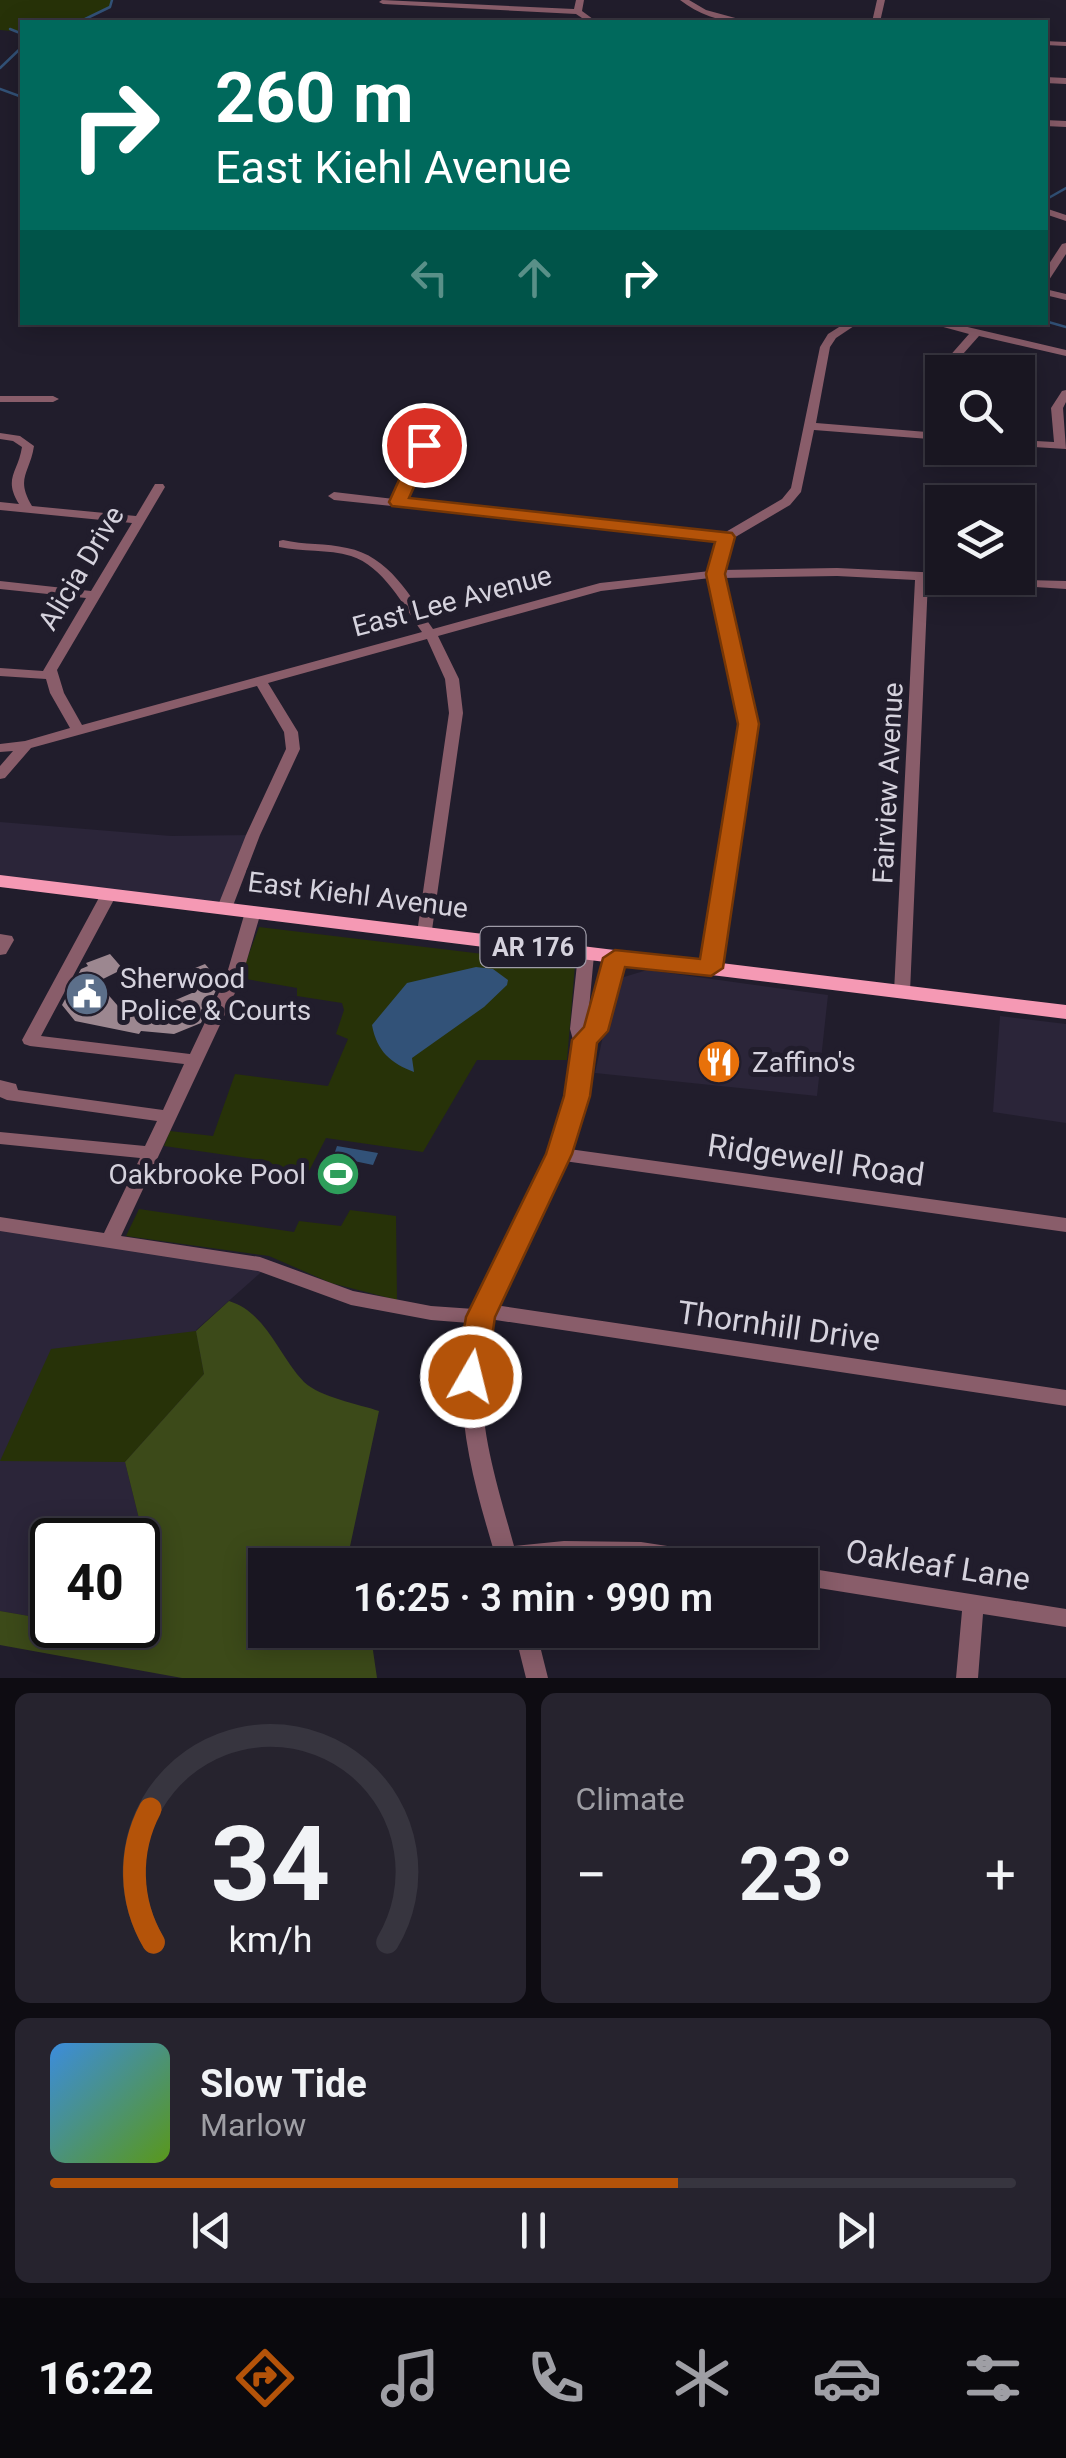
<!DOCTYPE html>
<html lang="en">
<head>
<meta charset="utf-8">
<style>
	body { margin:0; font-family:Roboto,sans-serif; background:#26232e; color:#f1f3f6; height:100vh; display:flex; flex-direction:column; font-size:38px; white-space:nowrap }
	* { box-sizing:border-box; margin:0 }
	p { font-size:32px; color:#9f9fa5 }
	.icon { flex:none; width:55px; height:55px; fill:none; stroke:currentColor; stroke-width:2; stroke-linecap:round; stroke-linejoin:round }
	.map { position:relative; height:1678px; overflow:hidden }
	.details { display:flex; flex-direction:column; gap:15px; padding:15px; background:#0e0c12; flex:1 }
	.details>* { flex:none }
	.hud { position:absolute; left:20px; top:20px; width:1028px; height:305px; border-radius:0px; box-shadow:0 5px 25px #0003,0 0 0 2px #37353f; background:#00695c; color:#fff; overflow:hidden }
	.tools { position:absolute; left:925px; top:355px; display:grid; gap:20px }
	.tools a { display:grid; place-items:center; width:110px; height:110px; border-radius:0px; background:#191621; box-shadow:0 5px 25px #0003,0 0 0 2px #37353f; font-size:50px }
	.speed { position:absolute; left:30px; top:1518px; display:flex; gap:20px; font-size:50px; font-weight:700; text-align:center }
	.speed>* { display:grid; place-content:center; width:130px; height:130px; border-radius:50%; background:#191621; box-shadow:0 5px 25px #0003,0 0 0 2px #37353f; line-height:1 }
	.speed .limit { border:5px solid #111; border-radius:15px; background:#fff; color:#111 }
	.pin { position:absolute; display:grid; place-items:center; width:85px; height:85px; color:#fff; margin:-42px; border:5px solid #fff; border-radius:50%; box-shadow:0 2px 10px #0007 }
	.me { position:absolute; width:110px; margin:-55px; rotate:8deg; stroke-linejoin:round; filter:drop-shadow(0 0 8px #0008) }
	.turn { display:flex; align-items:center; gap:35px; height:210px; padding:0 30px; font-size:45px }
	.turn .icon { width:130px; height:130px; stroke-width:2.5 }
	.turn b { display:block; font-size:70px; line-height:85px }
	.lanes { display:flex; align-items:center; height:95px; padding:0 30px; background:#0003; justify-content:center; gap:50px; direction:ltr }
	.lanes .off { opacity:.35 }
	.big { font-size:75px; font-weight:600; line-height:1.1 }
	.details .tile { flex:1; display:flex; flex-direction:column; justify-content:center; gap:15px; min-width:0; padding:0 35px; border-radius:15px; background:#26232e }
	.details .dial { align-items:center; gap:0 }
	.dial svg { height:260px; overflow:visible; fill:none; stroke:#37353f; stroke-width:7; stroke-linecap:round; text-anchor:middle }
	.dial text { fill:#f1f3f6; stroke:none }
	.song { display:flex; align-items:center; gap:30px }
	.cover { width:120px; height:120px; border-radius:15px; background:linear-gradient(135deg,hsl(210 70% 55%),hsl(90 70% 35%)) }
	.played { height:10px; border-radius:5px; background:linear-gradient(90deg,#b45309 65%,#37353f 65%) }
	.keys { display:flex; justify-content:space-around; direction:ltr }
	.heat { display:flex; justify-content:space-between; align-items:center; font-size:55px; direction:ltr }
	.details .tiles { flex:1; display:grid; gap:15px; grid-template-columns:1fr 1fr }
	.tile:last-child { grid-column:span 2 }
	.trip { position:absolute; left:248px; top:1548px; width:570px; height:100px; border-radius:0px; background:#191621; box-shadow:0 5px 25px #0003,0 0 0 2px #37353f; font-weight:600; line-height:100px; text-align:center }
	.menu { display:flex; height:160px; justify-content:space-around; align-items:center; background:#0a090d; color:#9f9fa5 }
	.menu .icon { width:70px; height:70px }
	.menu .selected { color:#b45309 }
	.menu b { font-size:45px; color:#f1f3f6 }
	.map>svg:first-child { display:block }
	.built { fill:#2b2539 }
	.green { fill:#273208 }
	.forest { fill:#3c4a19 }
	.water { fill:#325278 }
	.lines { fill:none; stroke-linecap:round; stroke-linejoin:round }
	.stream { stroke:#325278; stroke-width:2.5 }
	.building { fill:#9c8790 }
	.minor { fill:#895d6a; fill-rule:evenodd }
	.major { fill:#f599b4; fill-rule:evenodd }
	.route { fill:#b45309; stroke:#753606; stroke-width:2.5 }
	.labels { text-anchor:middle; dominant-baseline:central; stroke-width:10; stroke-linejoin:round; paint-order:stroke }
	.shield { fill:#211d2c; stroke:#9f9ca8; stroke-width:2.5 }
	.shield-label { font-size:25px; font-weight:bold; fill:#d5d2dd }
	.street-label { font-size:28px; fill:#d5d2dd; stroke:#211d2c }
	.poi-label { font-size:28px; fill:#d5d2dd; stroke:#211d2c; text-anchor:start }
	.near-street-label { font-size:32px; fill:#d5d2dd; stroke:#211d2c }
</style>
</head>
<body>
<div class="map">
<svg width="1066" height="1678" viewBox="0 0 1066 1678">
	<rect width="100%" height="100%" fill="#211d2c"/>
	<g class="built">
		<path d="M0 822 171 836 253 835 225 908 0 881Z"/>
		<path d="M647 970 828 995 817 1096 595 1073 613 989 624 977Z"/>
		<path d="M1000 1016 1066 1024V1123L993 1112Z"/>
		<path d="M0 1224 267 1267 196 1330 204 1374 125 1462 144 1539 138 1564V1540H52V1620L0 1611Z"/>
	</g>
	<g class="green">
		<path d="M0 0H112L110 7 81 22H22V32L0 30Z"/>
		<path d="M259 927 575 965 567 1060H477L423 1152 326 1138 309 1171 278 1169 269 1161 164 1146 170 1131 213 1136 235 1074 328 1086 348 1039 336 1034 344 1010 342 1003 297 996V988L240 978Z"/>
		<path d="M139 1209 294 1232 299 1221 341 1226 350 1210 396 1216 397 1300 331 1283 269 1256 126 1236Z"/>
		<path d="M196 1331 204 1374 125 1462 0 1461 51 1349Z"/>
	</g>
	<path class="forest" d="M229 1301C267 1313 278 1355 304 1382 320 1397 358 1404 379 1411L346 1565H265V1630H370L377 1678H182L0 1645V1611L52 1620V1625L120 1632 123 1625H138V1564L144 1539 125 1462 204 1374 196 1331Z"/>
	<g class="water">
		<path d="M476 967 493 969 508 980 507 985 484 1007 412 1058 414 1072C391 1063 377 1052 372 1025L407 983Z"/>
		<path d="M337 1146 378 1153 373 1165 354 1161 344 1187 324 1184Z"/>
	</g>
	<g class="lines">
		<g class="stream">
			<path d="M79 22 110 7 112 0"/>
			<path d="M10 29 20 33 22 46"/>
			<path d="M0 68 22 47"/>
			<path d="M0 89 22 97"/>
			<path d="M1045 200 1066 188"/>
			<path d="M1045 321 1066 327"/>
		</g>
	</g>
	<path class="building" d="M110 954 123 969 97 982 118 1006 152 1010 192 993 178 975 205 964 218 979 214 981 218 986 201 1023 174 1034 141 1031 139 1034 75 1021 62 1005 81 969 88 966 86 963Z"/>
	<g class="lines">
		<g class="minor">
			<path d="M382 0 574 9 576 0H584L582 11 597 22H588L576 14 383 4 379 2Z"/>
			<path d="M680 0H689L706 10 750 22C725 24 699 15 680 0Z"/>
			<path d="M877 0H885L880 22H872Z"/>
			<path d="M1045 41 1066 42V46L1045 45Z"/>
			<path d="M1045 77 1066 78V84L1045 83Z"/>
			<path d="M1045 120 1066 121V127L1045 126Z"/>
			<path d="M1045 208 1066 215V221L1045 214Z"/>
			<path d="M1066 243V254L1049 280 1045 281V270L1062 244Z"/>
			<path d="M1045 289 1066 294V300L1045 295Z"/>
			<path d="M847 322H860L836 338 830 347 816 423 927 432 933 375 969 334 925 322H946L1066 350V356L979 336 947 372H942L938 433 942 434V440L814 430 801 492 790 505 732 539 723 570 837 568 942 573V578L1066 581V589L928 580 910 992 908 996H896L894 992 915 580 837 576 722 578 755 723 719 968 711 973 703 968 741 723 710 578 601 591 438 636 459 679 463 713 431 937 425 938 417 933 449 713 445 679 427 639 268 683 298 732 300 749 260 835 231 911 225 913 217 908 246 835 286 749 284 732 257 686 31 748 5 778 0 779V766L13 751 0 752V744L25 741 70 728 50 693 46 679 0 676V668L43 671 86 598 0 589V581L91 591 132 523 0 510V502L19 504C3 478 18 473 22 447L13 441 0 439V433L20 436 34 446C30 473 15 478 32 506L136 516 155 484H163L165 487 57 670 64 693 82 725 422 632C404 606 383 566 351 556 328 549 302 552 279 547V541L283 540C304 545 326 543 347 548 389 556 410 596 433 629L600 583 710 571 719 540 334 500 328 496 334 492 394 499 423 434 429 431 435 434 405 500 724 533 782 499 791 488 820 347 828 334Z"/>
			<path d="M1066 390V402L1063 408 1066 449 1018 446V440L1054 442 1051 408 1062 391Z"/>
			<path d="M0 396H53L59 399 53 402H0Z"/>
			<path d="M109 889 117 894 41 1036 190 1054 225 980 245 912 253 907 261 912 241 980 121 1236 260 1257 353 1291 431 1306 474 1309 541 1172 560 1129 572 1089 577 1054 570 1029 578 955 586 950 594 955 587 1030 607 958 615 953 623 958 604 1031 591 1044C600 1077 581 1119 569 1149L1066 1218V1232L564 1161 495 1305 1066 1390V1406L489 1319C470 1403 492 1466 514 1546L564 1541 641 1542 733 1556 740 1559 744 1565H674L641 1560 564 1559 520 1565H498C475 1487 449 1405 469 1323L431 1320 351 1305 258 1271 0 1231V1217L104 1233 140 1158 0 1144V1132L145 1146 157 1121 7 1100 0 1097V1080L16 1084 18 1090 163 1110 184 1064 30 1046 24 1044 22 1040 101 894Z"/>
			<path d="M0 934 12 936 14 940 6 954 0 955Z"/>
			<path d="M800 1567 1066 1609V1627L983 1614 978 1678H956L962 1611 800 1585Z"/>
			<path d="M514 1630H536L548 1678H526Z"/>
		</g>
		<path class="major" d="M0 875 1066 1005V1019L0 887Z"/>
	</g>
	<path class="route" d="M424 440 433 445 409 498 732 533 735 537 725 574 759 724 723 968 711 976 625 967 608 1031 597 1043 590 1096 572 1154 495 1317 486 1377 481 1386 471 1389 460 1386 456 1377 466 1317 546 1154 564 1096 572 1040 584 1027 603 958 615 950 700 959 738 724 706 574 715 542 392 506 389 502 415 445Z"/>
	<defs>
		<g id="civic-disc" transform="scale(2.25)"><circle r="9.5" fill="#5c6f8a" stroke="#211d2c"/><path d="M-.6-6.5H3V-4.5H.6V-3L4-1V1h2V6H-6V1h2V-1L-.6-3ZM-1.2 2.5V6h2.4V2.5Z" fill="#fff"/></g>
		<g id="restaurant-disc" transform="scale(2.25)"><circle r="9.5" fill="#e8710a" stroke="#211d2c"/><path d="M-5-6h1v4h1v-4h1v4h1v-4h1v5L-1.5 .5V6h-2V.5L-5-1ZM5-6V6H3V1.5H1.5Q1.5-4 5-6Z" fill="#fff"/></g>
		<g id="stadium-disc" transform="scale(2.25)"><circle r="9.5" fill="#2e9e5b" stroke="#211d2c"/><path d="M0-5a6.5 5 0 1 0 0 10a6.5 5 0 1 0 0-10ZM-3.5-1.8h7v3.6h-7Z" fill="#fff"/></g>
	</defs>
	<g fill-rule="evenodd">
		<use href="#civic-disc" x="87" y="994"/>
		<use href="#restaurant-disc" x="719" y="1062"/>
		<use href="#stadium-disc" x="338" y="1174"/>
	</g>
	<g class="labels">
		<rect class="shield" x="480.5" y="927" width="105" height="40" rx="8"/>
		<g class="shield-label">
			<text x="533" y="947">AR 176</text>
		</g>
		<g class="street-label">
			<text transform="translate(81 568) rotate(-59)">Alicia Drive</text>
			<text transform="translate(452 601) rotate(-15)">East Lee Avenue</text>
			<text transform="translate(888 783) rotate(-87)">Fairview Avenue</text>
			<text transform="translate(358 895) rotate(7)">East Kiehl Avenue</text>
		</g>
		<g class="poi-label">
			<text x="120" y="978">Sherwood<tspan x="120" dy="32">Police &amp; Courts</tspan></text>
			<text x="752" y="1062">Zaffino's</text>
			<text x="306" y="1174" text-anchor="end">Oakbrooke Pool</text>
		</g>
		<g class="near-street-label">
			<text transform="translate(816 1160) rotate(8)">Ridgewell Road</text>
			<text transform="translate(779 1326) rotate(8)">Thornhill Drive</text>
			<text transform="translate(938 1565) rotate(9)">Oakleaf Lane</text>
		</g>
	</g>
</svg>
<div class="tools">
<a><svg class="icon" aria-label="search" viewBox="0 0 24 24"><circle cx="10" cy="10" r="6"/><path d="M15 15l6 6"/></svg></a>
<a><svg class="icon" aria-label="layers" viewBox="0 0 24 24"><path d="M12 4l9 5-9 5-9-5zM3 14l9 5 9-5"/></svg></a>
</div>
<div class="speed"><div class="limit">40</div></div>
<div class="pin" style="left:424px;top:445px;background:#d93025"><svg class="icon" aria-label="arrive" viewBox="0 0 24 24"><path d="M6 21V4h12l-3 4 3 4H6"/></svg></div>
<svg class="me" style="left:471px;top:1377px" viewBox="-20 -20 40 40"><circle r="17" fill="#b45309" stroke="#fff" stroke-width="3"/><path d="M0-11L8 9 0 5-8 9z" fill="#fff"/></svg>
<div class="trip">16:25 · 3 min · 990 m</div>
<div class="hud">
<div class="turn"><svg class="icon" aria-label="right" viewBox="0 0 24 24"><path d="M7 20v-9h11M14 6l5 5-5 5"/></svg><div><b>260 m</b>East Kiehl Avenue</div></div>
<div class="lanes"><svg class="icon off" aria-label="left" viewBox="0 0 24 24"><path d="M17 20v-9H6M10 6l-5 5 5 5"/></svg><svg class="icon off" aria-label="ahead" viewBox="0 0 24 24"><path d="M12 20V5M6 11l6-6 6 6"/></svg><svg class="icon" aria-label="right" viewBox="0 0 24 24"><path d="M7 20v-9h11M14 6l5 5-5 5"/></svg></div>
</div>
</div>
<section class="details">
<div class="tiles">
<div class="tile dial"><svg viewBox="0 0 100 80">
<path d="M14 69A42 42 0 1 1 86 69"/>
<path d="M14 69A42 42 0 0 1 13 28" stroke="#b45309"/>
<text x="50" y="56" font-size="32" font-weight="700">34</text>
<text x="50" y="72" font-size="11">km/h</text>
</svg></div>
<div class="tile"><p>Climate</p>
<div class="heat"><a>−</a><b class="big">23°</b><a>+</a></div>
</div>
<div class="tile">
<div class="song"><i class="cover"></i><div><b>Slow Tide</b><p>Marlow</p></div></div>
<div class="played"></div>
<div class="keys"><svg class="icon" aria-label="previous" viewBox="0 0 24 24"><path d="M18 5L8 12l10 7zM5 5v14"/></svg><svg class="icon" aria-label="pause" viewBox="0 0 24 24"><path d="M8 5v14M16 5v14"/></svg><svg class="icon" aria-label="next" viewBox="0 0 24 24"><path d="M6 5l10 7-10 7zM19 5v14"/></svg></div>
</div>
</div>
</section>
<nav class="menu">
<b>16:22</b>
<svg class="icon selected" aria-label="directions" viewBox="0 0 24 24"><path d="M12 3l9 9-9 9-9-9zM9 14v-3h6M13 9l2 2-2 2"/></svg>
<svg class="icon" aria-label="music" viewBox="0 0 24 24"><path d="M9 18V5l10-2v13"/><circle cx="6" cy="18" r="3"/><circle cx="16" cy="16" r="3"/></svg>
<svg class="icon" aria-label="phone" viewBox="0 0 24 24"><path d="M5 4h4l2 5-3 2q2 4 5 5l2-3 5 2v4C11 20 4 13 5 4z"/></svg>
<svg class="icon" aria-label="climate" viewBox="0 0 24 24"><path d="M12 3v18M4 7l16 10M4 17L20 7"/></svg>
<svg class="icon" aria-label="car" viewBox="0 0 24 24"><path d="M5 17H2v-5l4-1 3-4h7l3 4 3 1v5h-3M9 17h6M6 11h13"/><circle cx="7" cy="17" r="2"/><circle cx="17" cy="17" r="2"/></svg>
<svg class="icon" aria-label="filters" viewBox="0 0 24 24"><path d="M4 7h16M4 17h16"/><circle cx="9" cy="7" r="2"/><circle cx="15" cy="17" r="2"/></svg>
</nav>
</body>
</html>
